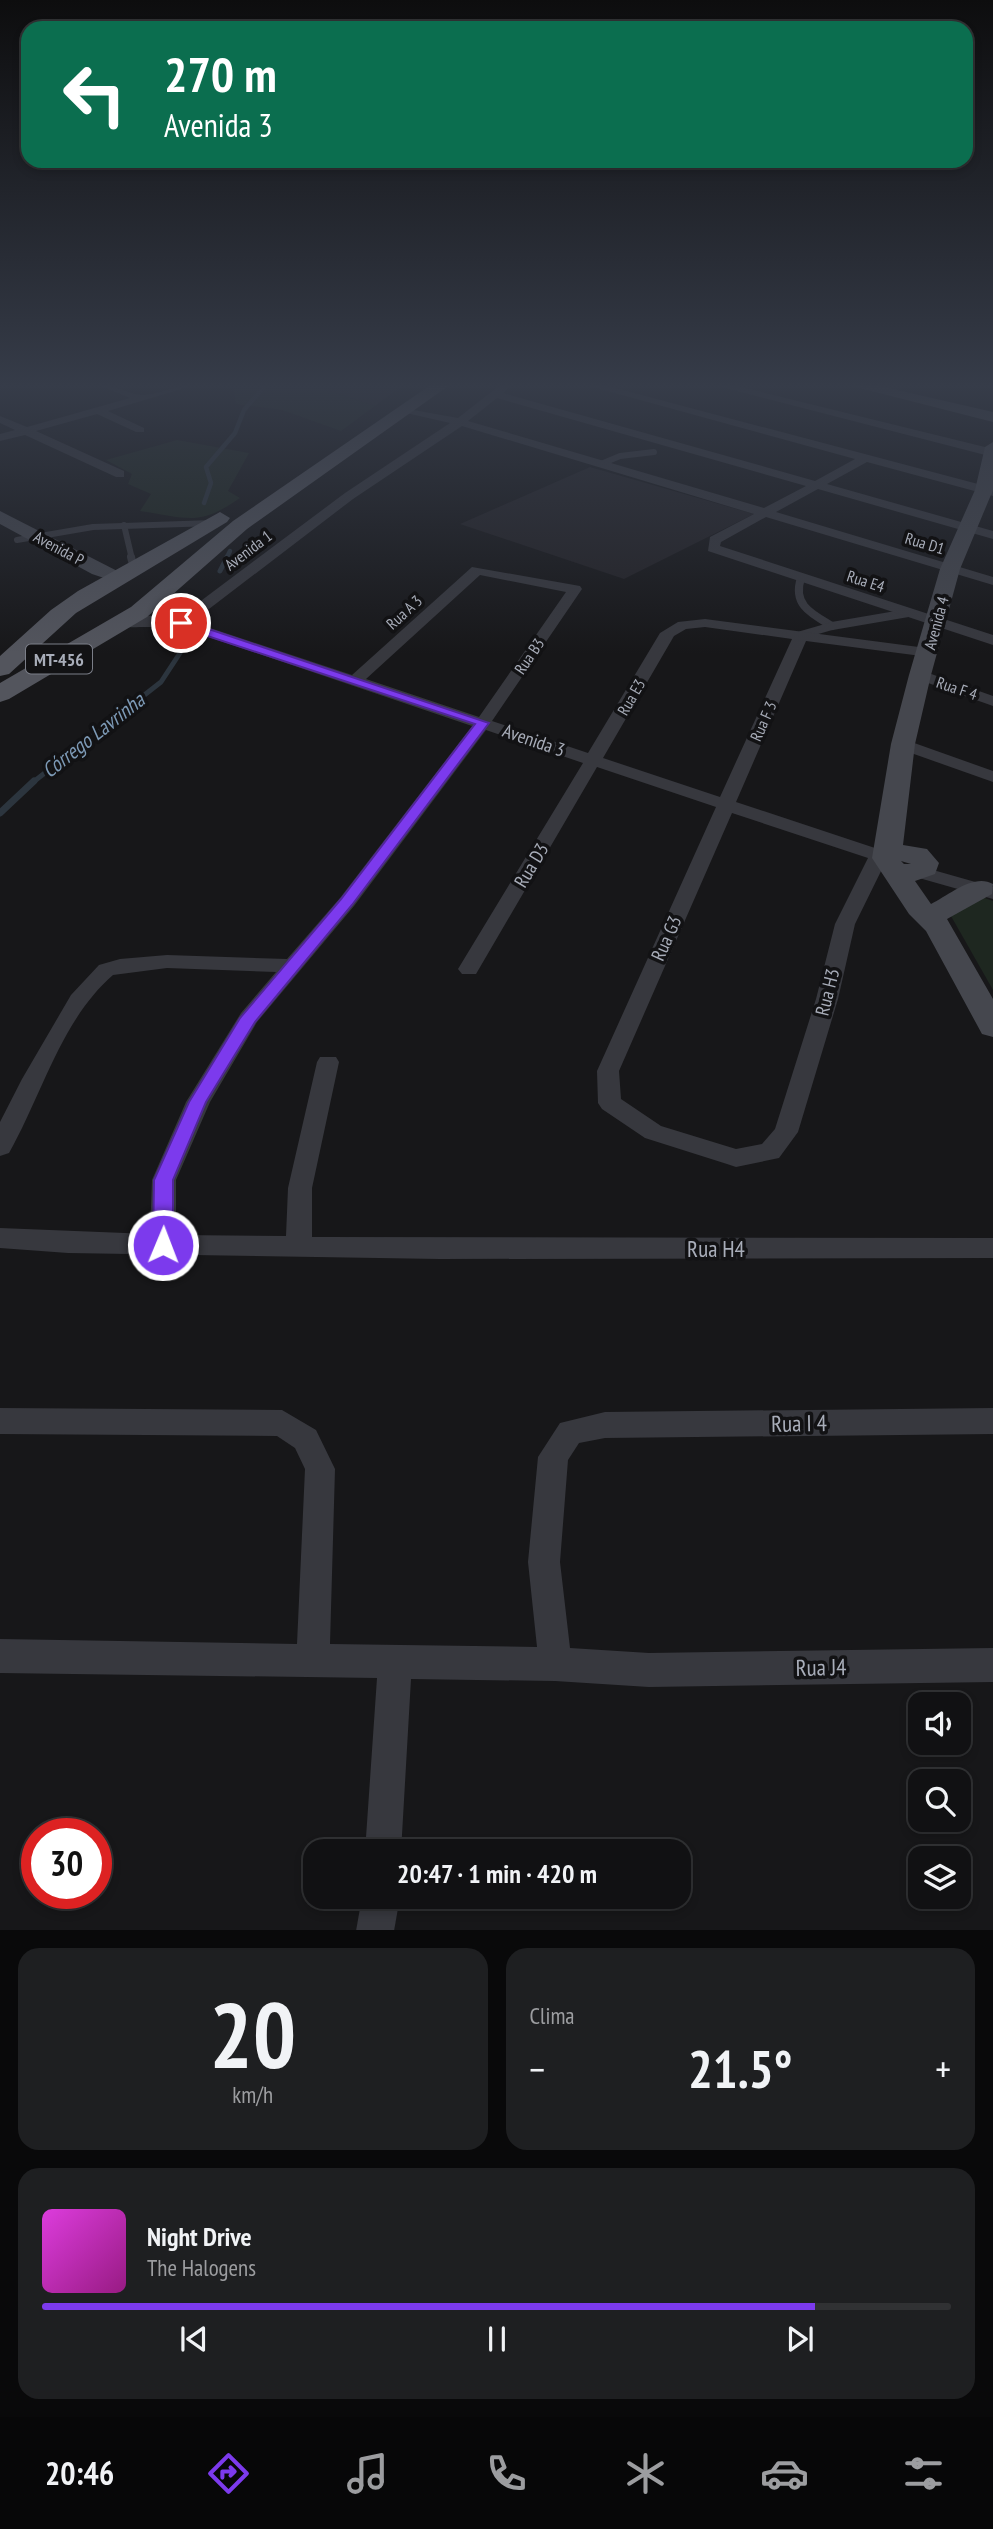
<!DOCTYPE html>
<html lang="pt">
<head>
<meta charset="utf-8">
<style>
	body { margin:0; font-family:"PT Sans Narrow",sans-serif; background:#1e1f21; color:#f1f3f6; height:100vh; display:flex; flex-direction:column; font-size:26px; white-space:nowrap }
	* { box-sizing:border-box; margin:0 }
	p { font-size:23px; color:#9c9da0 }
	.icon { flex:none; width:38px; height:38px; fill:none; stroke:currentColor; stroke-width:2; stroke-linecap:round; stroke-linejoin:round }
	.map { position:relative; height:1930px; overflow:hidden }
	.panel { display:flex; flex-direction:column; gap:18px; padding:18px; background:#09090a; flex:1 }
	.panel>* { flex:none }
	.banner { position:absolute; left:21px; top:21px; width:952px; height:147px; border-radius:21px; box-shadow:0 4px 10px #0003,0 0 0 2px #303133; background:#0b6e4f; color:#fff; overflow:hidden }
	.controls { position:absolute; left:908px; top:1692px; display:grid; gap:14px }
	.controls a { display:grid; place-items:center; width:63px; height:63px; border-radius:14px; background:#111113; box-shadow:0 4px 10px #0003,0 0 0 2px #303133; font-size:35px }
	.speed { position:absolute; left:21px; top:1818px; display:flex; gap:14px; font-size:35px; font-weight:700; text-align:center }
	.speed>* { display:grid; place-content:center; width:91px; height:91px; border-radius:50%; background:#111113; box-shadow:0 4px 10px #0003,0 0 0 2px #303133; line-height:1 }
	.speed .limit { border:10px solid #d22; background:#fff; color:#111 }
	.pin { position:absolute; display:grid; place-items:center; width:60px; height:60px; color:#fff; margin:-30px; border:4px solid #fff; border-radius:50%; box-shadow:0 2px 7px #0007 }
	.me { position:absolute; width:77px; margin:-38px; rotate:1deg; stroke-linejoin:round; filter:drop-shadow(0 0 5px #0008) }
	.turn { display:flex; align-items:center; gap:24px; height:147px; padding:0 28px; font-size:32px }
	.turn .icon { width:91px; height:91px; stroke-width:2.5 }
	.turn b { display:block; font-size:49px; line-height:60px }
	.big { font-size:52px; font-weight:700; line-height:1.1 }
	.panel .widget { flex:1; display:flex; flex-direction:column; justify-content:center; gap:10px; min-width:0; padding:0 24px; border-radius:21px; background:#1e1f21 }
	.panel .dial { align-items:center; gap:0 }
	.dial b { font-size:91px; line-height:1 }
	.song { display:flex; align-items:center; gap:21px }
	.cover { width:84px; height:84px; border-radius:10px; background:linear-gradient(135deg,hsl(300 70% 55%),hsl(310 70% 35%)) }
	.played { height:7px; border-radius:4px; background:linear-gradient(90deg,#7c3aed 85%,#303133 85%) }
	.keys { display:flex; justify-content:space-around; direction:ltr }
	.heat { display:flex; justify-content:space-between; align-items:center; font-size:38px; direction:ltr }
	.panel .tiles { flex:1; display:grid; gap:18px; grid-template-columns:1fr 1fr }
	.widget:last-child { grid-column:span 2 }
	.trip { position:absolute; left:303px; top:1839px; width:388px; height:70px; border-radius:21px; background:#111113; box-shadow:0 4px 10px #0003,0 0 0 2px #303133; font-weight:700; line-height:70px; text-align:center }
	.tab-bar { display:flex; height:112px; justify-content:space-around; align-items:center; background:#070708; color:#9c9da0 }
	.tab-bar .icon { width:49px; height:49px }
	.tab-bar .on { color:#7c3aed }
	.tab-bar b { font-size:32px; color:#f1f3f6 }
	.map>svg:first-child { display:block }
	.built { fill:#232226 }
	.green { fill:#1e2720 }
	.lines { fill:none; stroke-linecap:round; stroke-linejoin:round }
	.stream-far2 { stroke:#2c353e; stroke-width:4.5 }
	.stream-far1 { stroke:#2c353e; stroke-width:5 }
	.stream { stroke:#2c353e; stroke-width:7 }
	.lane-far1 { stroke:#37383e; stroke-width:6 }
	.lane { stroke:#37383e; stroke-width:8 }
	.street { fill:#37383e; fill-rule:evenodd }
	.secondary { fill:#45474e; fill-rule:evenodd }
	.primary { fill:#53555d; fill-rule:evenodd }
	.route { fill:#7c3aed; stroke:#51269a; stroke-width:2 }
	.labels { text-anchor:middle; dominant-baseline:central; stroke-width:7; stroke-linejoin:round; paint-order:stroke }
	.far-street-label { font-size:16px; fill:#a8adb9; stroke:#121214 }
	.shield { fill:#121214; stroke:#7b7e88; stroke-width:2 }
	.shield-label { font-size:18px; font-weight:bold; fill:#a8adb9 }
	.street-label { font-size:19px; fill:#a8adb9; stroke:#121214 }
	.water-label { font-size:21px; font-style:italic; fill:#7d9ab6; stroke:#121214 }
	.near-street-label { font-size:23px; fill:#a8adb9; stroke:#121214 }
</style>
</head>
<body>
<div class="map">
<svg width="993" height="1931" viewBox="0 0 993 1931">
	<rect width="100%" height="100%" fill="#171719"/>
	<g class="built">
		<path d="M308 384H404L375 406Z"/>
		<path d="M590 467 754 514 624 579 460 524Z"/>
	</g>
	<g class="green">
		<path d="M233 384H308L375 406 341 431 282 410 236 404Z"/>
		<path d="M177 440 249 453 228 491 240 498C199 527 188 518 140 511L151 494 128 484 132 474 106 460Z"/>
		<path d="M982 897 993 901V990L951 916Z"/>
	</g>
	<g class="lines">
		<g class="stream-far2">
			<path d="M204 503 211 483 206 467 235 433 244 410 267 384"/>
			<path d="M226 559 230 551"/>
		</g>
		<g class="stream-far1">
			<path d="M220 571 227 557"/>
			<path d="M32 783 161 682 180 653"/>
		</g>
		<path class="stream" d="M0 813 34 781"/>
		<g class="lane-far1">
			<path d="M601 464 620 456 654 452"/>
			<path d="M124 525 132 559"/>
			<path d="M17 540 93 527 213 523"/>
		</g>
		<g class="lane">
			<path d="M131 557 134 569"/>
			<path d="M801 578C792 605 812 614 832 626"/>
			<path d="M801 635 832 626 908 613"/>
		</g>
		<g class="street">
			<path d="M97 384C114 384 127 394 141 395 156 396 178 384 198 384L108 411 144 428V432H136L97 414 36 431 124 471V477H116L25 435 0 441V434L15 430 0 423V416L27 427 130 398Z"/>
			<path d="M505 384 509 387 503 393 815 481 855 459 582 384H600L993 488V496L867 462 827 484 993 531V539L818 489 776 512 993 577V585L766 517 721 542 720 546 993 635V645L708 551 710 537 754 514 462 426 353 499 192 622 352 675 472 567 580 586 582 589 492 721 588 753 660 633 678 622 705 619 934 649 937 652 929 657 806 641 736 802 893 854 896 858 885 863 855 924 838 999 798 1132 779 1158 736 1167 727 1164 645 1138 602 1109 598 1103 597 1071 716 807 597 767 476 974H462L458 969 583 763 486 730 354 906 257 1022 210 1102 176 1180V1235L286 1236 288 1188 317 1062 320 1057H336L339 1062 312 1188V1237L993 1238V1258L440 1259 68 1253 0 1248V1228L150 1234 152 1180 186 1102 241 1013 276 972 167 968 113 975C61 1020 42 1095 9 1153L0 1156V1122L22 1079 71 995 99 965 120 959 167 955 287 959 340 898 472 726 179 627C165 626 116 629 111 625 125 612 159 616 178 618L345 493 450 423 402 412V408L458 418 500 385ZM497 398 806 486 764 508 468 421ZM480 575 566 592 479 717 366 679ZM705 627 792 639 720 797 603 758 674 636 686 629ZM732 813 868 858 835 924 816 999 775 1129 762 1144 736 1149 661 1126 621 1099 619 1071Z"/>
			<path d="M710 384H729L993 449V457Z"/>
			<path d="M920 670 993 696V706L914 678 912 675Z"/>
			<path d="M903 739 993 771V782L897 748 894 744 897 740Z"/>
			<path d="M919 866 993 887V899L912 876 909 872Z"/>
			<path d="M0 1408 282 1410 316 1430 335 1469 330 1644 537 1647 528 1562 538 1457 560 1423 605 1412 993 1408V1434L605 1438 579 1443 568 1460 560 1562 570 1648 649 1653 993 1648V1682L649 1687 555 1681 411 1679 401 1852H365L377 1678 0 1673V1639L297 1644 305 1469 295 1448 277 1436 0 1434Z"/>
			<path d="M362 1897H400L394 1931H356Z"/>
		</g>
		<g class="secondary">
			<path d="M844 384H871L993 412V422Z"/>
			<path d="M993 442V490L960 569 931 675 915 744 903 845 927 849 939 863 935 874 915 881 931 904C949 895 974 873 993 884L992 894 947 919 993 999V1037L982 1034 926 931 909 914 872 858 891 744 909 675 940 569 975 490 985 447ZM901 861 911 864H904Z"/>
			<path d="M0 511 129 577 119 583 92 574 0 524Z"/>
		</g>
		<g class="primary">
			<path d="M432 384H451L247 529 147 617 9 699 0 702V683L131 607 233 521Z"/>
			<path d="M220 512 230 518 227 522 76 613 9 674 0 676V656L51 610 78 591Z"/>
		</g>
	</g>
	<linearGradient id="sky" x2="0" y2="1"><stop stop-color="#0d0d0e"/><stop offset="0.59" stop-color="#363c49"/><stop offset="1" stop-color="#363c49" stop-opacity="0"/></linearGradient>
	<rect width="993" height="654" fill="url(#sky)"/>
	<path class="route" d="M177 621H185L489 723 352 905 255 1022 206 1102 173 1180V1245L170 1250H156L153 1245 154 1180 189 1102 240 1018 341 899 475 724 177 626Z"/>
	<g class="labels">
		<g class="far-street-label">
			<text transform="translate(925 543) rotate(17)">Rua D1</text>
			<text transform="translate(59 548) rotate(28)">Avenida P</text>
			<text transform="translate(248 550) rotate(-37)">Avenida 1</text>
			<text transform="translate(866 581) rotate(18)">Rua E4</text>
			<text transform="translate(404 612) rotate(-42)">Rua A 3</text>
			<text transform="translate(936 623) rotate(-75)">Avenida 4</text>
			<text transform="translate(529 656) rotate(-56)">Rua B3</text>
			<text transform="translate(957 688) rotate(19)">Rua F 4</text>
			<text transform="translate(631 697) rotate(-60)">Rua E3</text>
			<text transform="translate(763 721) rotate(-66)">Rua F 3</text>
		</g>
		<rect class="shield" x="26" y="644.5" width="66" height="29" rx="5"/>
		<g class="shield-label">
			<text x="59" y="659">MT-456</text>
		</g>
		<g class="street-label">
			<text transform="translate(534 740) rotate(19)">Avenida 3</text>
			<text transform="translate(531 865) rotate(-59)">Rua D3</text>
			<text transform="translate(666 938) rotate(-66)">Rua G3</text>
			<text transform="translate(827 992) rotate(-76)">Rua H3</text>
		</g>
		<g class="water-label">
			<text transform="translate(93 735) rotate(-38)">Córrego Lavrinha</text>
		</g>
		<g class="near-street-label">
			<text x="716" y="1248">Rua H4</text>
			<text transform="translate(799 1423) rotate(-1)">Rua I 4</text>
			<text transform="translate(821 1667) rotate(-1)">Rua J4</text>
		</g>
	</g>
</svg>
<div class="controls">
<a><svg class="icon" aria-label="sound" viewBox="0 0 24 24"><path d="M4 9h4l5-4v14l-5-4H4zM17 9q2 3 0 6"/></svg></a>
<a><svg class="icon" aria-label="search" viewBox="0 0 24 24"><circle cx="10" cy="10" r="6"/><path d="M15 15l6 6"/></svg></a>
<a><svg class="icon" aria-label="layers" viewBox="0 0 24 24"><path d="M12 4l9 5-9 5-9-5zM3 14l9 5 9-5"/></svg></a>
</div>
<div class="speed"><div class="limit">30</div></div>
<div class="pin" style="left:181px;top:623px;background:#d93025"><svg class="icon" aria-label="arrive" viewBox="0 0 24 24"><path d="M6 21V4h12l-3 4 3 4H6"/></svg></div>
<svg class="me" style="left:163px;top:1245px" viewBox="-20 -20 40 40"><circle r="17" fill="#7c3aed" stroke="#fff" stroke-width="3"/><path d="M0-11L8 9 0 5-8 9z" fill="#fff"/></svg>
<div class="trip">20:47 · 1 min · 420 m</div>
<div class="banner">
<div class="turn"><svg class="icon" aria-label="left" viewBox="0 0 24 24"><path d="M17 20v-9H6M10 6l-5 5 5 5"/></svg><div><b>270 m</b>Avenida 3</div></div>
</div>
</div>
<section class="panel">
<div class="tiles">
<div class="widget dial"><b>20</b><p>km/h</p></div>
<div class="widget"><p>Clima</p>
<div class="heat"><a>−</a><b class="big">21.5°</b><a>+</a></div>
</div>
<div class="widget">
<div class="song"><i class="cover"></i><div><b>Night Drive</b><p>The Halogens</p></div></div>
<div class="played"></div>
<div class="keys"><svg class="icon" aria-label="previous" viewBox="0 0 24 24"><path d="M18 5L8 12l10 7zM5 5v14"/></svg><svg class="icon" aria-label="pause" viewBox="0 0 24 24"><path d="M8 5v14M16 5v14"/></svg><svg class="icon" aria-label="next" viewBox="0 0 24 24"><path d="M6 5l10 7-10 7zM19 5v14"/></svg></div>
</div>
</div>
</section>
<nav class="tab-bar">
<b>20:46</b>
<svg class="icon on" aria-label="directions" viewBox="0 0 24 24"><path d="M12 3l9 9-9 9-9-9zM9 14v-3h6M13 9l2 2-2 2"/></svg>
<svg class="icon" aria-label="music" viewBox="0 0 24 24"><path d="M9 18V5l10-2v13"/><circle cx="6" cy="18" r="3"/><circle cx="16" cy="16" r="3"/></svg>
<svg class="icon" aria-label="phone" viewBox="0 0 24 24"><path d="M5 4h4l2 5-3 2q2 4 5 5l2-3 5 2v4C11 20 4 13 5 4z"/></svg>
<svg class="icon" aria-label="climate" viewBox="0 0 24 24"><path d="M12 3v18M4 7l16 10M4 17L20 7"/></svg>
<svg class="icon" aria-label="car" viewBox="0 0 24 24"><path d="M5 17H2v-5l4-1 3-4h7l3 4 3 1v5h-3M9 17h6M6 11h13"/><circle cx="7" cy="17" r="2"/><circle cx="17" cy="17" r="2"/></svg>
<svg class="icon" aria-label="filters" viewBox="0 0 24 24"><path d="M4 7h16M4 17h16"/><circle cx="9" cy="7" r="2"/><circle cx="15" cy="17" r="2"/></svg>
</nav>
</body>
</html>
